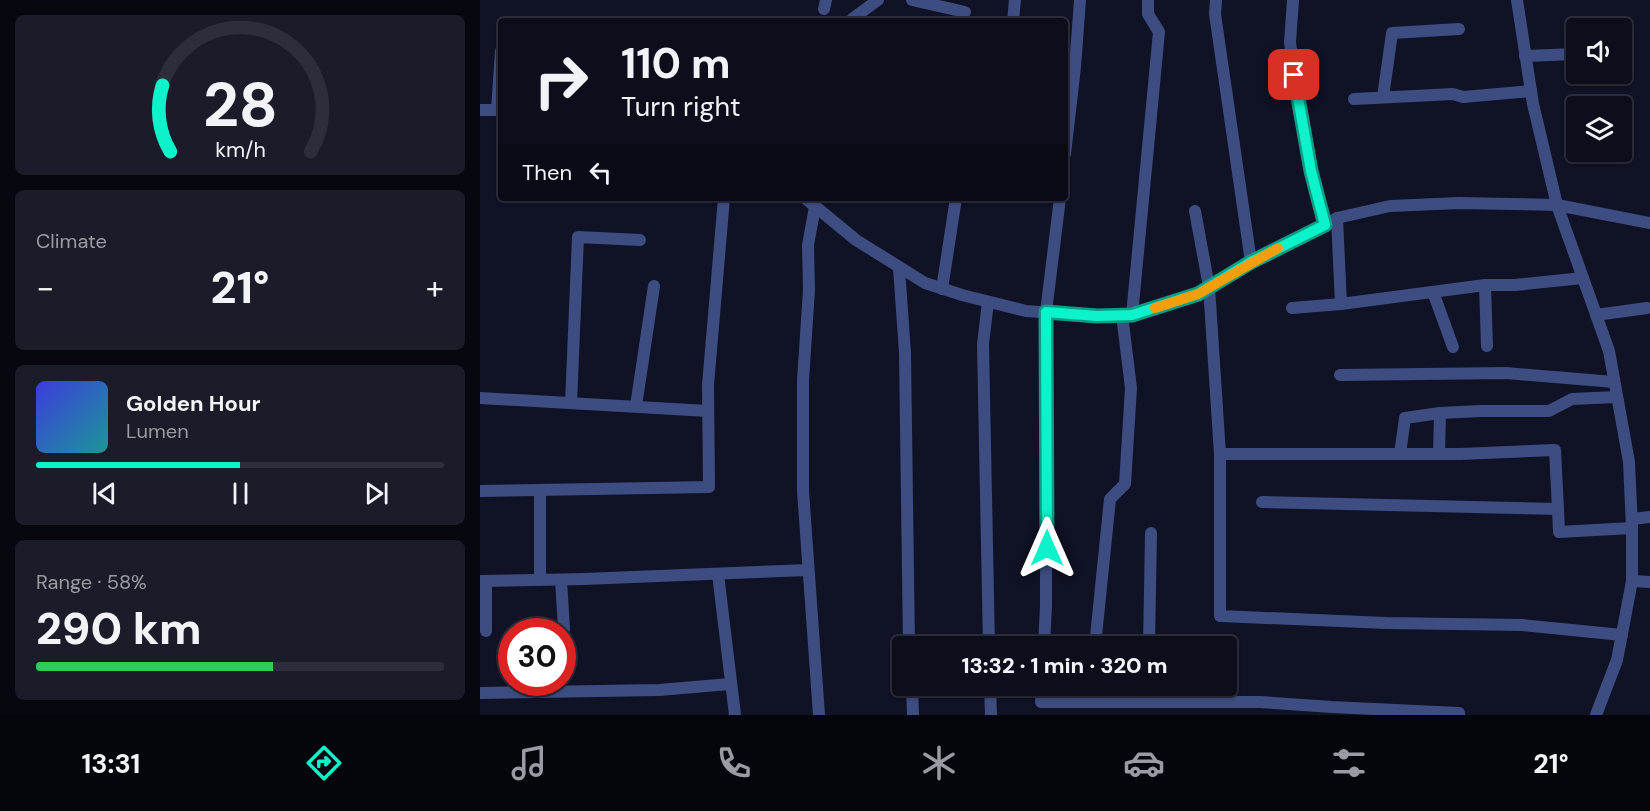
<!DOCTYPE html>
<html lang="en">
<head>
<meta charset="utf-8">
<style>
	body { margin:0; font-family:"DM Sans",sans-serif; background:#1a1c29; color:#f1f3f6; height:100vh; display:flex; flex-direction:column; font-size:22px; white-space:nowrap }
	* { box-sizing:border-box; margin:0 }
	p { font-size:20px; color:#9a9ca3 }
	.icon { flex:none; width:33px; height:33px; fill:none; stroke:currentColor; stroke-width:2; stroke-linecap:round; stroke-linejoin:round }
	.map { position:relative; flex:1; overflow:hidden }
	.sheet { display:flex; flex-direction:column; gap:15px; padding:15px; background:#07080f; width:480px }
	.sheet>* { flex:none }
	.top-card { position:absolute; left:18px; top:18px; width:570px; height:183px; border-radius:6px; box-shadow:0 2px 4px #0004,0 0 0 2px #2c2e3b; background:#0c0e1c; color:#f1f3f6; overflow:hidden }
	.tools { position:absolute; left:1086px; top:18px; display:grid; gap:12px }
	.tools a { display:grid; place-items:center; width:66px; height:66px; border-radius:6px; background:#0c0e1c; box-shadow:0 2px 4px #0004,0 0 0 2px #2c2e3b; font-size:30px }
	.speed { position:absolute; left:18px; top:618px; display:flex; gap:12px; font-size:30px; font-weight:700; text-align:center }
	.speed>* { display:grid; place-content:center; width:78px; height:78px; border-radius:50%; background:#0c0e1c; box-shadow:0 2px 4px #0004,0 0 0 2px #2c2e3b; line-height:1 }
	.speed .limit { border:9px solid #d22; background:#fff; color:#111 }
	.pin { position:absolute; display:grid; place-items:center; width:51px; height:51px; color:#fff; margin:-26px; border-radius:12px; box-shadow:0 3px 9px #0006 }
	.me { position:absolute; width:66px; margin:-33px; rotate:0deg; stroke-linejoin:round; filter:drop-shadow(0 0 4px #0008) }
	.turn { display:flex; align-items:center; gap:21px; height:126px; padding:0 24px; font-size:27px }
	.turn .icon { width:78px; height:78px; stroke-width:2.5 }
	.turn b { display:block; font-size:42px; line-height:51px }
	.then { display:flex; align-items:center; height:57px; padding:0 24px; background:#0003; gap:12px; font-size:22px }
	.big { font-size:45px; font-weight:800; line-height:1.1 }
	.sheet .tile { flex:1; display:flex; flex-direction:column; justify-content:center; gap:9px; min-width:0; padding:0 21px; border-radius:9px; background:#1a1c29 }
	.sheet .dial { align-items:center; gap:0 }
	.dial svg { height:156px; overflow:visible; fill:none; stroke:#2c2e3b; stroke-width:7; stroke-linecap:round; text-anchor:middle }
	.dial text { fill:#f1f3f6; stroke:none }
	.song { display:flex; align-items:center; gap:18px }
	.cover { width:72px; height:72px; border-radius:9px; background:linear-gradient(135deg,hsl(240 70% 55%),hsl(180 70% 35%)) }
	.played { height:6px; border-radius:3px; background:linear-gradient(90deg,#0cf3cc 50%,#2c2e3b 50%) }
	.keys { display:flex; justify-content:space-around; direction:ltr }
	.heat { display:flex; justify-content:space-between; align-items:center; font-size:33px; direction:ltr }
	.charge { height:9px; border-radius:4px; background:linear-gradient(90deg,#34c759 58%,#2c2e3b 0) }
	.trip { position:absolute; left:412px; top:636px; width:345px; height:60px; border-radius:6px; background:#0c0e1c; box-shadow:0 2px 4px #0004,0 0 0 2px #2c2e3b; font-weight:800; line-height:60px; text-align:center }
	.tab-bar { display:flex; height:96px; justify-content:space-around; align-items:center; background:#05060b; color:#9a9ca3 }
	.tab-bar .icon { width:42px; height:42px }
	.tab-bar .selected { color:#0cf3cc }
	.tab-bar b { font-size:27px; color:#f1f3f6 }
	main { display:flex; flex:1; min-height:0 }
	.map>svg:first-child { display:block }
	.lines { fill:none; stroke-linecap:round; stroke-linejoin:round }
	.minor { stroke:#3d4d81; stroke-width:12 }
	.tertiary { stroke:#3d4d81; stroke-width:12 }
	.route-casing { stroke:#089e85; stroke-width:15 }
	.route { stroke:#0cf3cc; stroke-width:10 }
	.slow { stroke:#f59e0b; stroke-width:10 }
</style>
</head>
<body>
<main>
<section class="sheet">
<div class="tile dial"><svg viewBox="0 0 100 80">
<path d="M14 69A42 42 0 1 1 86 69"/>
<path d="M14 69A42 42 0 0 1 10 35" stroke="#0cf3cc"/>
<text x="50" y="56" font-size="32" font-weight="700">28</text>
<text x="50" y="72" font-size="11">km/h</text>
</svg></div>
<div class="tile"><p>Climate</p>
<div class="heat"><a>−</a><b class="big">21°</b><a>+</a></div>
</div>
<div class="tile">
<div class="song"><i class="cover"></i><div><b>Golden Hour</b><p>Lumen</p></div></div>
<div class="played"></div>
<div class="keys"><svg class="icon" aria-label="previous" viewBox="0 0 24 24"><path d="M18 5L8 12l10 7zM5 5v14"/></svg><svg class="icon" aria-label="pause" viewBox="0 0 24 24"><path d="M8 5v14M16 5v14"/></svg><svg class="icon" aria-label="next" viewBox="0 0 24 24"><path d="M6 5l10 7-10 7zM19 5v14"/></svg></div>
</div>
<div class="tile"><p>Range · 58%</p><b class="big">290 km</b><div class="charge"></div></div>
</section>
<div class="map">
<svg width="1170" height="715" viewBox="0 0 1170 715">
	<rect width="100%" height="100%" fill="#101225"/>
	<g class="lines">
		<g class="minor">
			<path d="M432 0 485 12"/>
			<path d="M736 0 735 14 771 262"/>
			<path d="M813 0 810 42 814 74 832 171 845 225"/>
			<path d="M344 9 346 0"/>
			<path d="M372 19 398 0"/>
			<path d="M533 21 535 0"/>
			<path d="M1045 56 1096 54"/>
			<path d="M903 97 912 33 979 29"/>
			<path d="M874 99 973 94 983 97 1051 91"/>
			<path d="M17 110 21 51"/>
			<path d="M585 154 595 67 600 0"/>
			<path d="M1077 205 1129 351 1149 462 1152 528V581L1137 660 1116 715"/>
			<path d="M335 207 328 245 329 290 323 380V491L339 715"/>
			<path d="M715 211 729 287 740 454V616L906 623 1042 625 1142 635"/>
			<path d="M857 218 861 304 1005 285H1035L1103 278"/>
			<path d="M419 268 425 353 429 646"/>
			<path d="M1005 285 1007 346"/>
			<path d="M462 289 476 198"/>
			<path d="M953 292 973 347"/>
			<path d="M508 302 503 344 509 646"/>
			<path d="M812 308 861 304"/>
			<path d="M652 315 679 32 668 14V0"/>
			<path d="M1116 315 1167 308"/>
			<path d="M860 375 1026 373 1134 382"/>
			<path d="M0 398 228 411"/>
			<path d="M91 403 98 237 160 240"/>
			<path d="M156 406 174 286"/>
			<path d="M740 454H980L1075 450 1078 509"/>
			<path d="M920 454 925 418 960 413 1000 411H1069L1092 399 1137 397"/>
			<path d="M959 454 960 413"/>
			<path d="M0 491 229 487 228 385 244 198"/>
			<path d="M60 491V580"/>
			<path d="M782 502 1078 509 1079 532 1152 528"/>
			<path d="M1152 519 1170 517"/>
			<path d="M238 574 255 715"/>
			<path d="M81 580 84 629"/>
			<path d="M0 581 104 579 328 570"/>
			<path d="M1152 581 1170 582"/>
			<path d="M6 631V581"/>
			<path d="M564 646 566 606V312L580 198"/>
			<path d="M615 646 630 499 645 484 651 388 642 315"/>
			<path d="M669 646 671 533"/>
			<path d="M432 686 433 715"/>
			<path d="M510 686 511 715"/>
			<path d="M562 686 561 702H780L852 707 979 713V715"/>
			<path d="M0 693 179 690 250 684"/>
			<path d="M663 700 665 686"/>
			<path d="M609 701 611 686"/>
		</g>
		<g class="tertiary">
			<path d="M1037 0 1053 104 1077 205"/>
			<path d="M0 110H21"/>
			<path d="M325 198 376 240 445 283 482 295 546 311 617 316 652 315 718 294 771 262 857 218 910 206 979 203 1077 205 1170 223"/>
		</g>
	</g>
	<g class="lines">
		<g class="route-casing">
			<path id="route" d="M567 548 566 312 617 316 652 315 718 294 771 262 845 225 831 171 814 75"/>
		</g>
		<use href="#route" class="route"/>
		<path class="slow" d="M675 308 718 294 798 248"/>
	</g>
</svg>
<div class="tools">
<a><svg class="icon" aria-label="sound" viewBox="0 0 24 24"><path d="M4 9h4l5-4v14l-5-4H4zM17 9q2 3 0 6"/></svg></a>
<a><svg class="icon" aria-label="layers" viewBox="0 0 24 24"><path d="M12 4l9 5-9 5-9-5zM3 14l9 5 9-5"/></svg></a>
</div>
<div class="speed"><div class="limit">30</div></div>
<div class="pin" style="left:814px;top:75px;background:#d93025"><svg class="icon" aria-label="arrive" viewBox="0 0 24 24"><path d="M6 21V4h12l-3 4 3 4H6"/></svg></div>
<svg class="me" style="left:567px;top:548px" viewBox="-20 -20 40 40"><path d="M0-17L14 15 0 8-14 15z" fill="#0cf3cc" stroke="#fff" stroke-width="4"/></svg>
<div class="trip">13:32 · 1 min · 320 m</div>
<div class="top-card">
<div class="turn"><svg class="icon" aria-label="right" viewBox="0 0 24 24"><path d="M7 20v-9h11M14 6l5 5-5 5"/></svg><div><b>110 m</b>Turn right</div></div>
<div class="then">Then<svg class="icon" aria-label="left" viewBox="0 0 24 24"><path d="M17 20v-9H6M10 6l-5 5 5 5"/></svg></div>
</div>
</div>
</main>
<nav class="tab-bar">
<b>13:31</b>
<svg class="icon selected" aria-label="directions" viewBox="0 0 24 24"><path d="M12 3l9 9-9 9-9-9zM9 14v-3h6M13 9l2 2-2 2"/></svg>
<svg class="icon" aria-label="music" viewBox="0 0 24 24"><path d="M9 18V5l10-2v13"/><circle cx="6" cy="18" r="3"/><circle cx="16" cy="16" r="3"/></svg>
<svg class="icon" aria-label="phone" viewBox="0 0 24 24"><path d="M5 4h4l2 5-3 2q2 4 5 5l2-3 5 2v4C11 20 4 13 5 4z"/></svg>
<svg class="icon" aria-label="climate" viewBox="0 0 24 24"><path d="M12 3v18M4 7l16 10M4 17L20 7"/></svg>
<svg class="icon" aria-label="car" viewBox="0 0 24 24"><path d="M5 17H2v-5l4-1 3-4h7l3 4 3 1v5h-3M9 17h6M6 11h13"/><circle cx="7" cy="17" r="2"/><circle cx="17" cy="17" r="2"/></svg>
<svg class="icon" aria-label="filters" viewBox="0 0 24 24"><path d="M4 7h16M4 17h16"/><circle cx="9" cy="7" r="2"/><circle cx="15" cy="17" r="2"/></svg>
<b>21°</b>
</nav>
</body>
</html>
